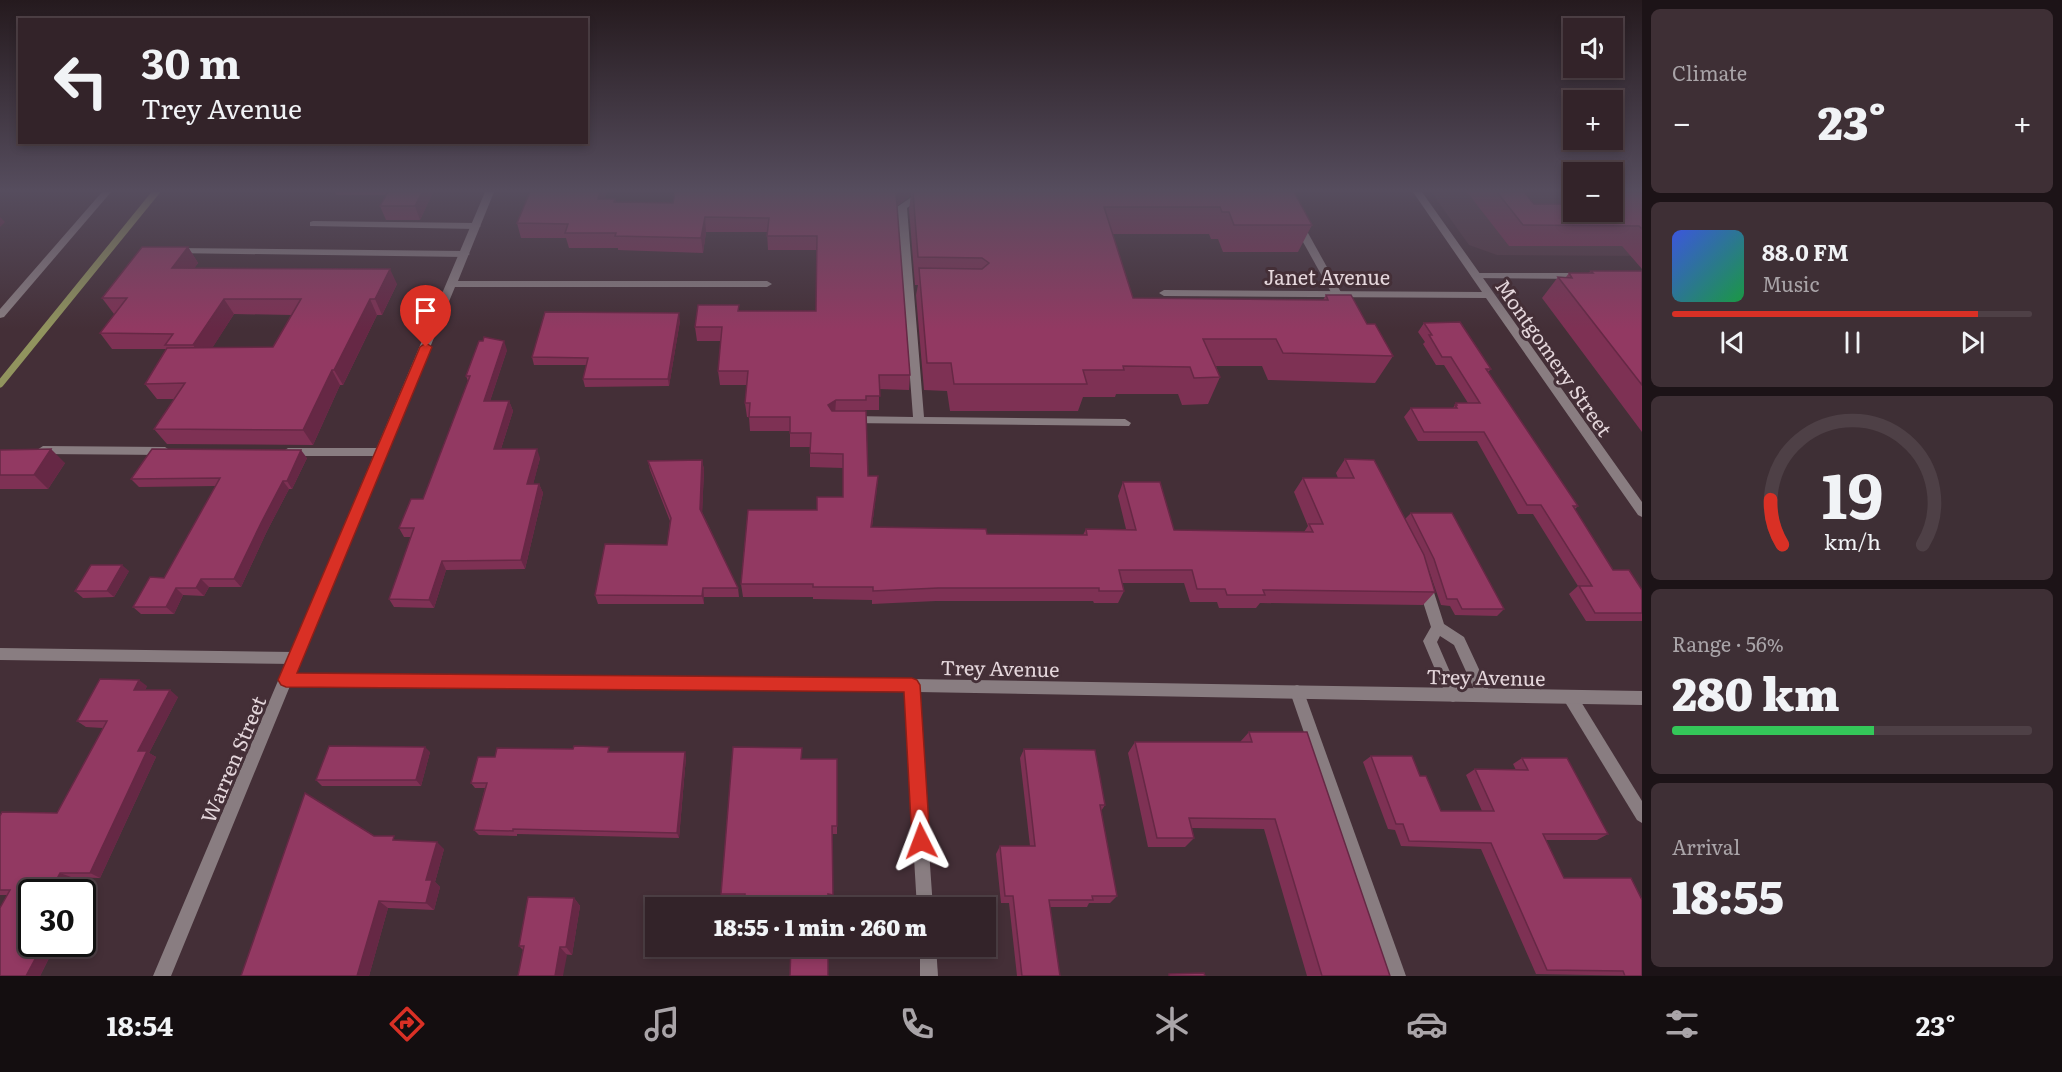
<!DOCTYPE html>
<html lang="en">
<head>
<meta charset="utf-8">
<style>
	body { margin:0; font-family:Literata,serif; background:#3e2f35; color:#f1f3f6; height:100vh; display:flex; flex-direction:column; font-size:22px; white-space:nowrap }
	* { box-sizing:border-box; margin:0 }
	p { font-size:20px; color:#a9a4a8 }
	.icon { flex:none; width:33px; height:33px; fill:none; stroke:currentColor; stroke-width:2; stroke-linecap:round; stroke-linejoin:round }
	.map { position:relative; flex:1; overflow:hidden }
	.panel { display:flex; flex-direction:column; gap:9px; padding:9px; background:#1c1317; width:420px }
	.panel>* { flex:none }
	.hud { position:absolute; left:18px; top:18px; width:570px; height:126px; border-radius:0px; box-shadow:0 3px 9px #0003,0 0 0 2px #4e4046; background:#332329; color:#f1f3f6; overflow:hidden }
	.fabs { position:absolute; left:1563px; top:18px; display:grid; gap:12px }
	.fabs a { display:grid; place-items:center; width:60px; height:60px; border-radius:0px; background:#332329; box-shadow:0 3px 9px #0003,0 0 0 2px #4e4046; font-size:30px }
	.speed { position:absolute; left:18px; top:879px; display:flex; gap:12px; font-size:30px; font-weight:700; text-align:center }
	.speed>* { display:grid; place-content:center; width:78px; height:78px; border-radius:50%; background:#332329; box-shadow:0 3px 9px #0003,0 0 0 2px #4e4046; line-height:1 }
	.speed .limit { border:3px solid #111; border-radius:9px; background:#fff; color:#111 }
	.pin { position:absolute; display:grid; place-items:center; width:51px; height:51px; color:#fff; margin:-62px -26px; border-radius:50% 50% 50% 0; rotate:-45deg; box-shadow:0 0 6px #0007 }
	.pin .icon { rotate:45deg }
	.me { position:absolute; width:66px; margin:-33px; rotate:357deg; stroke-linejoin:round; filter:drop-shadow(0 0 4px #0008) }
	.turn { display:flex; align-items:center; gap:21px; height:126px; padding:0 24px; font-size:27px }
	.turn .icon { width:78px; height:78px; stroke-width:2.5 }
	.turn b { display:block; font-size:42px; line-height:51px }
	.big { font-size:45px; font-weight:800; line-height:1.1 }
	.panel .widget { flex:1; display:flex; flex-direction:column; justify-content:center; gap:9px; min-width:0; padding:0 21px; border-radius:9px; background:#3e2f35 }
	.panel .dial { align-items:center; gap:0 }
	.dial svg { height:156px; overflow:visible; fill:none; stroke:#4e4046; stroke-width:7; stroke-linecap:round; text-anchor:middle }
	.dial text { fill:#f1f3f6; stroke:none }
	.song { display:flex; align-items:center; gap:18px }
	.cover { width:72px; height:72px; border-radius:9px; background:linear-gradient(135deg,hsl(230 70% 55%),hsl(140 70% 35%)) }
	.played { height:6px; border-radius:3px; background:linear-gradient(90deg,#d93025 85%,#4e4046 85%) }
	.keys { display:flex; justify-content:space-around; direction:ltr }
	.heat { display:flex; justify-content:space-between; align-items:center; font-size:33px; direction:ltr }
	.charge { height:9px; border-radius:4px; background:linear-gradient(90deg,#34c759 56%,#4e4046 0) }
	.trip { position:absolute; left:645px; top:897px; width:351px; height:60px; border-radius:0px; background:#332329; box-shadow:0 3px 9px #0003,0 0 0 2px #4e4046; font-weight:800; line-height:60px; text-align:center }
	.tabs { display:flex; height:96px; justify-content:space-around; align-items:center; background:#140e10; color:#a9a4a8 }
	.tabs .icon { width:42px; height:42px }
	.tabs .active { color:#d93025 }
	.tabs b { font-size:27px; color:#f1f3f6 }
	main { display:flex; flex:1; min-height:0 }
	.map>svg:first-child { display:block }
	.built { fill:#523641 }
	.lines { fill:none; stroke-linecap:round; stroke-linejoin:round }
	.stream { stroke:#91945e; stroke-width:7 }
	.lane { fill:#897d81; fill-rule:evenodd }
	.street { fill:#897d81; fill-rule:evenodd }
	.wall { fill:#7e3154; fill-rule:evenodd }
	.shaded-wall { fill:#662845 }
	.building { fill:#923962; stroke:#662845; stroke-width:1.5 }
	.route { fill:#d93025; stroke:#8d1f18; stroke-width:1.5 }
	.labels { text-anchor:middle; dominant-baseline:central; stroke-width:6; stroke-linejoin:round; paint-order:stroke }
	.street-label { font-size:20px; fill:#e4d6db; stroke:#442f37 }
</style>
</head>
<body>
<main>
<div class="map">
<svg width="1642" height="976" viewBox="0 0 1642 976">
	<rect width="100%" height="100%" fill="#442f37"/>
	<path class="built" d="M1431 192H1573L1574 212H1612L1613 192H1642V256L1497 255 1469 245Z"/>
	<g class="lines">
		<path class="stream" d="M0 384 156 192"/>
		<g class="lane">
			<path d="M919 192H930L907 208 924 417 1125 419 1131 423 1129 426 847 423 845 420 847 417 851 416 913 417 897 207Z"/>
			<path d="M313 221 476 223 481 226 476 229 310 226V222Z"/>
			<path d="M1298 221 1303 224 1342 294 1341 296 1337 297 1332 294 1293 224Z"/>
			<path d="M175 248 465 251 470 254 465 257 172 253V249Z"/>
			<path d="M1476 273H1583L1588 276 1583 279 1473 278V274Z"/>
			<path d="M43 446 165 447 171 451 165 455 43 454 37 450Z"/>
			<path d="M288 448H382L388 452 382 456H288L282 452Z"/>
			<path d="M1424 578 1429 579 1431 583 1444 624 1464 637 1491 695 1489 700 1484 702 1479 700 1454 645 1440 636 1437 642 1460 695 1458 700 1453 702 1448 700 1423 641 1431 627 1417 583 1419 579Z"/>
			<path d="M0 648 295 652 300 654 302 658 300 662 295 664 0 660Z"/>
			<path d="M1297 685 1302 687 1304 692 1406 976H1388L1290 692 1292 687Z"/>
			<path d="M1570 690 1575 692 1642 801V823L1637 820 1565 702 1563 697 1565 692Z"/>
		</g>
		<g class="street">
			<path d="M102 192H111L4 317 0 318V309Z"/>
			<path d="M485 192H494L458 281H767L772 284 767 287H455L295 674 911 679 1642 691V705L918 692 933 908H917L904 691 290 686 171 976H153Z"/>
			<path d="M1413 192H1422L1642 502V517L1638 515 1486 298 1164 296 1159 293 1164 290 1482 292Z"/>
			<path d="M920 946H936L938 976H920Z"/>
		</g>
	</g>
	<g class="wall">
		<path d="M335 192H433L420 220H386L380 206 386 195H336Z"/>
		<path d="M675 192H1294L1312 225 1298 252H1223L1218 239H1211L1209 234H1112L1133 298 1323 300 1326 295 1367 324 1393 356 1375 383 1268 380 1262 366H1216L1220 377 1208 404 1182 405 1178 394H1116L1115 397H1083L1078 411H950L947 391 924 390 916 295 918 285H915L909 209 911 195 897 206 910 375 909 390 879 389V410H865L868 476H878L872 527 987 534 1083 535 1086 529H1126L1118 496 1123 482 1174 530 1304 532 1308 526 1294 492 1303 478H1338L1336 473 1345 459 1405 519 1411 513 1504 609 1497 616 1455 615 1450 606 1441 605 1426 562 1435 592 1423 605 1260 603 1256 608H1219L1217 602H1190L1184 583H1122L1124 591 1118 603H1094L1093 601H936L872 604V600L813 599V597H743L741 584 817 510 843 497V468L810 467V447H790V431H750L749 417H747L745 403 747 385H720L718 371 721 341H697L695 327 740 311H816L817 250H768L767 232H706L703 253 618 250V248H569L566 238H521L517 223 605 199H615L616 202 673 203Z"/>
		<path d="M1467 192H1524L1534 204 1612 212V192L1642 195V269L1622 246H1509Z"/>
		<path d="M188 247 198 263 194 268 397 284 382 315H377L343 385H340L313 445 167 444 154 429 175 399H157L145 384 166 349H112L100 333 115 314H114L102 298ZM234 314 292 315 273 347 212 348Z"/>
		<path d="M1591 271H1642V432L1542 298 1558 277H1566L1569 273H1588Z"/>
		<path d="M680 321 669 386 585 387 583 379 587 365H534L532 357Z"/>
		<path d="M1424 323 1491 369 1488 372 1578 506 1575 509 1613 570 1642 590V621H1586L1569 594 1578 586 1533 514H1518L1477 441H1418L1404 417 1411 408H1453L1456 403H1468L1444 365H1436L1423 344 1425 342 1418 332Z"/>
		<path d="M507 350 490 401H509L513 411 501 449 540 458 533 484H539L543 493 525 569 446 570 434 608 394 607 389 599 411 537H404L399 528 423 499 468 381 466 376Z"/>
		<path d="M0 450 65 463 48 489H0Z"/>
		<path d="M307 458 292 489H289L267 531 241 587H209L204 596 183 595 174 614H141L133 607 164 578 216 486 139 487 131 479Z"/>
		<path d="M702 460 704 470 702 512 738 588 739 597H704V604H598L595 595 667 545 670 521 650 470 648 461Z"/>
		<path d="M129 571 114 597 83 598 75 591Z"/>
		<path d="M147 686 145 690 178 697 149 753 156 757 100 878 71 877 63 892H32V944H56L40 976H0L7 895H0V816L57 813 103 728 86 727 77 721Z"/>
		<path d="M1249 732 1390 976H1307L1264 829 1192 828 1194 838 1185 847H1148L1128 753 1135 742H1240Z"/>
		<path d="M1024 749 1105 805 1101 811 1117 896 1110 903H1089L1087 907H1050L1060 976H1017L1009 903H1001L996 854 1000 846H1030L1020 758Z"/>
		<path d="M430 752 421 786H322L316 780Z"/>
		<path d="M611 752 686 757 679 838 517 834V836L479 835 474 830 485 788H475L471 783 495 757Z"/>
		<path d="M1371 756 1420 776 1441 811H1482L1466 775 1475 769 1516 770 1513 764 1522 758 1608 834 1597 840H1546L1564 878 1642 976 1536 974 1481 849 1401 846 1395 830 1388 829 1363 762Z"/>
		<path d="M802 759H837V834H832V901L792 905 746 904 745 901H723L721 894Z"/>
		<path d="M374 836 444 849 435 882 440 887 434 910 388 908 369 976H241Z"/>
		<path d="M574 898 580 906 572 955 523 950 519 946Z"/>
	</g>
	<g class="shaded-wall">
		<path d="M422 192H433L420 220 415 206Z"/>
		<path d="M600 192H607L601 213 598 199Z"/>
		<path d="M897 192H911V195L895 207 896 193Z"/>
		<path d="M0 217 5 222 0 227Z"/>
		<path d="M705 217 706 232 703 253 701 238Z"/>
		<path d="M188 247 198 263 183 284 172 268Z"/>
		<path d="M390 269 397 284 382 315 375 299Z"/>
		<path d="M224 299 234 314 204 361 193 345Z"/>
		<path d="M370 299 377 315 343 385 334 370Z"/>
		<path d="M679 313 680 321 669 386 668 379Z"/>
		<path d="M504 341 507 350 487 410 484 401Z"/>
		<path d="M332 370 340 385 313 445 303 430Z"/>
		<path d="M836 400 835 414 828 419V405Z"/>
		<path d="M509 401 513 411 498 458 494 449Z"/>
		<path d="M51 449 65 463 48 489 34 475Z"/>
		<path d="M537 449 540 458 531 493 527 484Z"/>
		<path d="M301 450 307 458 292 489 287 481Z"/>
		<path d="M702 460 704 470 702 518 700 509Z"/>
		<path d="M878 476 877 490 870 540 871 527Z"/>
		<path d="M283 481 289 489 267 531 241 587 234 579 261 523Z"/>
		<path d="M539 484 543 493 525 569 521 560Z"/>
		<path d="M442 561 446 570 434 608 429 600Z"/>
		<path d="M122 565 129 571 114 597 107 591Z"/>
		<path d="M201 579 209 587 204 596 196 588Z"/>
		<path d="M176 588 183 595 174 614 166 607Z"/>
		<path d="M703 588 704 597V604L702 596Z"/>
		<path d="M139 680 147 686 142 696 134 690Z"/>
		<path d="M170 690 178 697 149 753 156 757 100 878 90 873 138 751Z"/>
		<path d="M425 747 430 752 421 786 416 780Z"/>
		<path d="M685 752 686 757 679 838 677 833Z"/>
		<path d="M437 842 444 849 435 882 440 887 434 910 426 903V880Z"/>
		<path d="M60 873 71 877 63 892H50Z"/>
		<path d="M574 898 580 906 572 955 566 947Z"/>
		<path d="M379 901 388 908 369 976H357Z"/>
		<path d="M43 944H56L40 976H26Z"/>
		<path d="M560 947 567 955 563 976H555Z"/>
	</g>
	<g class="building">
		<path d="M388 192H422L415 206H380Z"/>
		<path d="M530 192H600L598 199H615L614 202 673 203 675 192H897L896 193 910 375H879L880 396H866V400H836L828 405 832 411H866L868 476H878L871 527 986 529 987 534 1087 535 1086 529 1136 530 1123 482H1160L1174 530 1313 532 1309 524H1323L1303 478H1354L1345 459 1374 460 1424 555 1435 592 1263 590 1265 595H1227L1225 589H1197L1192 570H1119L1124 591H1099V588H938L873 591V587H813V584H741L748 510H817V497H843V454L810 453 811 433H790V417H749L750 403H745L748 371H718L722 327H695L698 305H739L738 311H816L817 236H767L769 218 705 217 701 238 615 236 616 233H565L568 224 517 223Z"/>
		<path d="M913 192H1294L1312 225H1234L1229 212H1222L1220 207H1104L1133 298 1328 300 1326 295H1351L1367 324H1375L1393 356 1283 353 1276 339H1203L1220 377 1194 378 1190 367 1123 366 1124 370H1083L1087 384H954L951 363H927L919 268 982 269 989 263 982 258 918 257Z"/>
		<path d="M1497 192H1524L1534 204H1574V212H1612V204H1619L1612 197V192H1640L1642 195V229L1639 226 1523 225Z"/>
		<path d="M142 247H188L172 268 390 269 375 299H370L334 370H332L303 430 154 429 185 383 145 384 167 348 273 347 301 299H224L193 345H165L173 334 100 333 127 298H102Z"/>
		<path d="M1591 271H1642V385L1558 277 1572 278 1569 273H1593Z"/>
		<path d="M545 312 679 313 668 379H583L588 358 532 357Z"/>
		<path d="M1460 322 1491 369H1486L1578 506H1573L1613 570H1629L1642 590V613H1595L1579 586H1592L1541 505H1527L1484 432H1424L1411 408H1457L1455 405H1457L1456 403H1480L1451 357H1442L1429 335H1432L1424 323Z"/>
		<path d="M484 337 504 341 484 401H509L494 449H537L527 484H539L521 560 442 561 429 600 389 599 414 528H399L411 499H423L470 376H466L479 341H483Z"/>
		<path d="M51 449 34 475H0V450Z"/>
		<path d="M152 449 301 450 287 481H283L261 523 234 579H201L196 588H176L166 607H133L150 577 164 578 220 478 131 479Z"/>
		<path d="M702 460 700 509 738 588H703L702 596 595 595 605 544 667 545 671 518 648 461Z"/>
		<path d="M1411 513H1452L1504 609H1462L1457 599H1447L1434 559Z"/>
		<path d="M91 565H122L107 591H75Z"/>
		<path d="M100 679 139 680 134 690H170L138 751H147L90 873H60L50 892H32V944H43L26 976H0V908L10 890H0V816L2 812 57 813 107 721H77Z"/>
		<path d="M1249 732H1307L1390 976H1322L1275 819 1189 818 1194 838H1157L1135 742H1252Z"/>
		<path d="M329 746 425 747 416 780H316Z"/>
		<path d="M574 746 609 747 608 752H685L677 833 513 829V831L474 830 487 783H471L478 757H495L497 748 573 749Z"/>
		<path d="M733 747 802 748 801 759H837V826H832L833 895 828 894V908H792V898L745 897V894H721Z"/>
		<path d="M1024 749 1095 750 1105 805H1100L1117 896H1092L1093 900H1049L1060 976H1022L1013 896H1005L1000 846H1035Z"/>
		<path d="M1371 756H1412L1420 776H1426L1441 811H1494L1475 769 1528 770 1522 758H1567L1608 834H1543L1564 878H1631L1642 900V976H1625L1623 971 1547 970 1491 843 1409 841 1403 824H1396Z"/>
		<path d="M305 793 374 836H394L393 840 437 842 426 880H432L426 903 379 901 357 976H241Z"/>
		<path d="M528 897 574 898 566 947H560L555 976H518L524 946H519Z"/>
		<path d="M791 946H828V976H790Z"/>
		<path d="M1204 973 1205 976H1169V974Z"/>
	</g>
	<linearGradient id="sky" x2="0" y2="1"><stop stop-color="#251a1e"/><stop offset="0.58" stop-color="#564d5e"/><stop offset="1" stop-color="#564d5e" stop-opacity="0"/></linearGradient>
	<rect width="1642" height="329" fill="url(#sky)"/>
	<path class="route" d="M426 343 432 347 297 673 912 678 917 680 920 685 930 841 927 847 921 850 915 847 912 841 904 692 286 687 281 685 278 680 420 347Z"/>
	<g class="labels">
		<g class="street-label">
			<text x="1327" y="276">Janet Avenue</text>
			<text transform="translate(1555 357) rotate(55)">Montgomery Street</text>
			<text transform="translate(1000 667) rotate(1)">Trey Avenue</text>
			<text transform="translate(1486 676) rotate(1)">Trey Avenue</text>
			<text transform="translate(232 759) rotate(-67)">Warren Street</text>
		</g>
	</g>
</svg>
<div class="fabs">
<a><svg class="icon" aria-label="sound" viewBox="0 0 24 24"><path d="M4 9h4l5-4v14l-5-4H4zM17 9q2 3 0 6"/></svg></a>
<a>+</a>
<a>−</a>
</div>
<div class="speed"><div class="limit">30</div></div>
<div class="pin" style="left:426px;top:347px;background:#d93025"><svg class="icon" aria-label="arrive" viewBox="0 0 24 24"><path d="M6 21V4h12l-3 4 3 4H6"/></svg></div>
<svg class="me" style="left:921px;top:841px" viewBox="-20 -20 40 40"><path d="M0-17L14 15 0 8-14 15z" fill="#d93025" stroke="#fff" stroke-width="4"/></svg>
<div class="trip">18:55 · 1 min · 260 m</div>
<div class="hud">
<div class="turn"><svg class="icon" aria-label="left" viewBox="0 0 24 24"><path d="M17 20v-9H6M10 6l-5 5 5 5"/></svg><div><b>30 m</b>Trey Avenue</div></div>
</div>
</div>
<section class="panel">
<div class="widget"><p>Climate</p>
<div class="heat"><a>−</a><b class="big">23°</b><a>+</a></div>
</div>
<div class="widget">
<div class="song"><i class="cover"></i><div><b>88.0 FM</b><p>Music</p></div></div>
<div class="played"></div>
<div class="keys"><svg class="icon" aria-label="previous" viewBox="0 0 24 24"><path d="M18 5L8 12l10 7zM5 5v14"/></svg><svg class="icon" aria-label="pause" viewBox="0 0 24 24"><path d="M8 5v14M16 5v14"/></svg><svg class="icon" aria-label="next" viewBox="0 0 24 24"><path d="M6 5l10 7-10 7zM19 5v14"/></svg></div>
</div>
<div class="widget dial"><svg viewBox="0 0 100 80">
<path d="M14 69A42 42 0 1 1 86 69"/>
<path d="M14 69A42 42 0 0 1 8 46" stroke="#d93025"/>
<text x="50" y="56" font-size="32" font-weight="700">19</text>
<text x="50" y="72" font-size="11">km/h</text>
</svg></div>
<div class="widget"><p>Range · 56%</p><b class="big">280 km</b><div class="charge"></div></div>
<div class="widget"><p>Arrival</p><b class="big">18:55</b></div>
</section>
</main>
<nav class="tabs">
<b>18:54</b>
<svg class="icon active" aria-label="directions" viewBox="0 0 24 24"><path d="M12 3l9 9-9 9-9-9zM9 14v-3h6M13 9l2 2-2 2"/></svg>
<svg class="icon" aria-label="music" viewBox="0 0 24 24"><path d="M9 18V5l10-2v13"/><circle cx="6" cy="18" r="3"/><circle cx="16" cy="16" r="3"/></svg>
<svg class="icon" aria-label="phone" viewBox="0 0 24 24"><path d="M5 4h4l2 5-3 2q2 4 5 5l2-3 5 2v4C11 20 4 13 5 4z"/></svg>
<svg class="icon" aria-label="climate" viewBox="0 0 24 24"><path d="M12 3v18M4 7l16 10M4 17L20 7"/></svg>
<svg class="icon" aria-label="car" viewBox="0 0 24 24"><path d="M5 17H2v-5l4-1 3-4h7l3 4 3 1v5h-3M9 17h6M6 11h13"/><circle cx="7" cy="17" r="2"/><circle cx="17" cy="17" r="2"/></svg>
<svg class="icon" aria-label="filters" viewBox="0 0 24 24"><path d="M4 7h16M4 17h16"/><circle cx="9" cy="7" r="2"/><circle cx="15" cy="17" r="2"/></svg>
<b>23°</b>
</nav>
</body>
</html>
